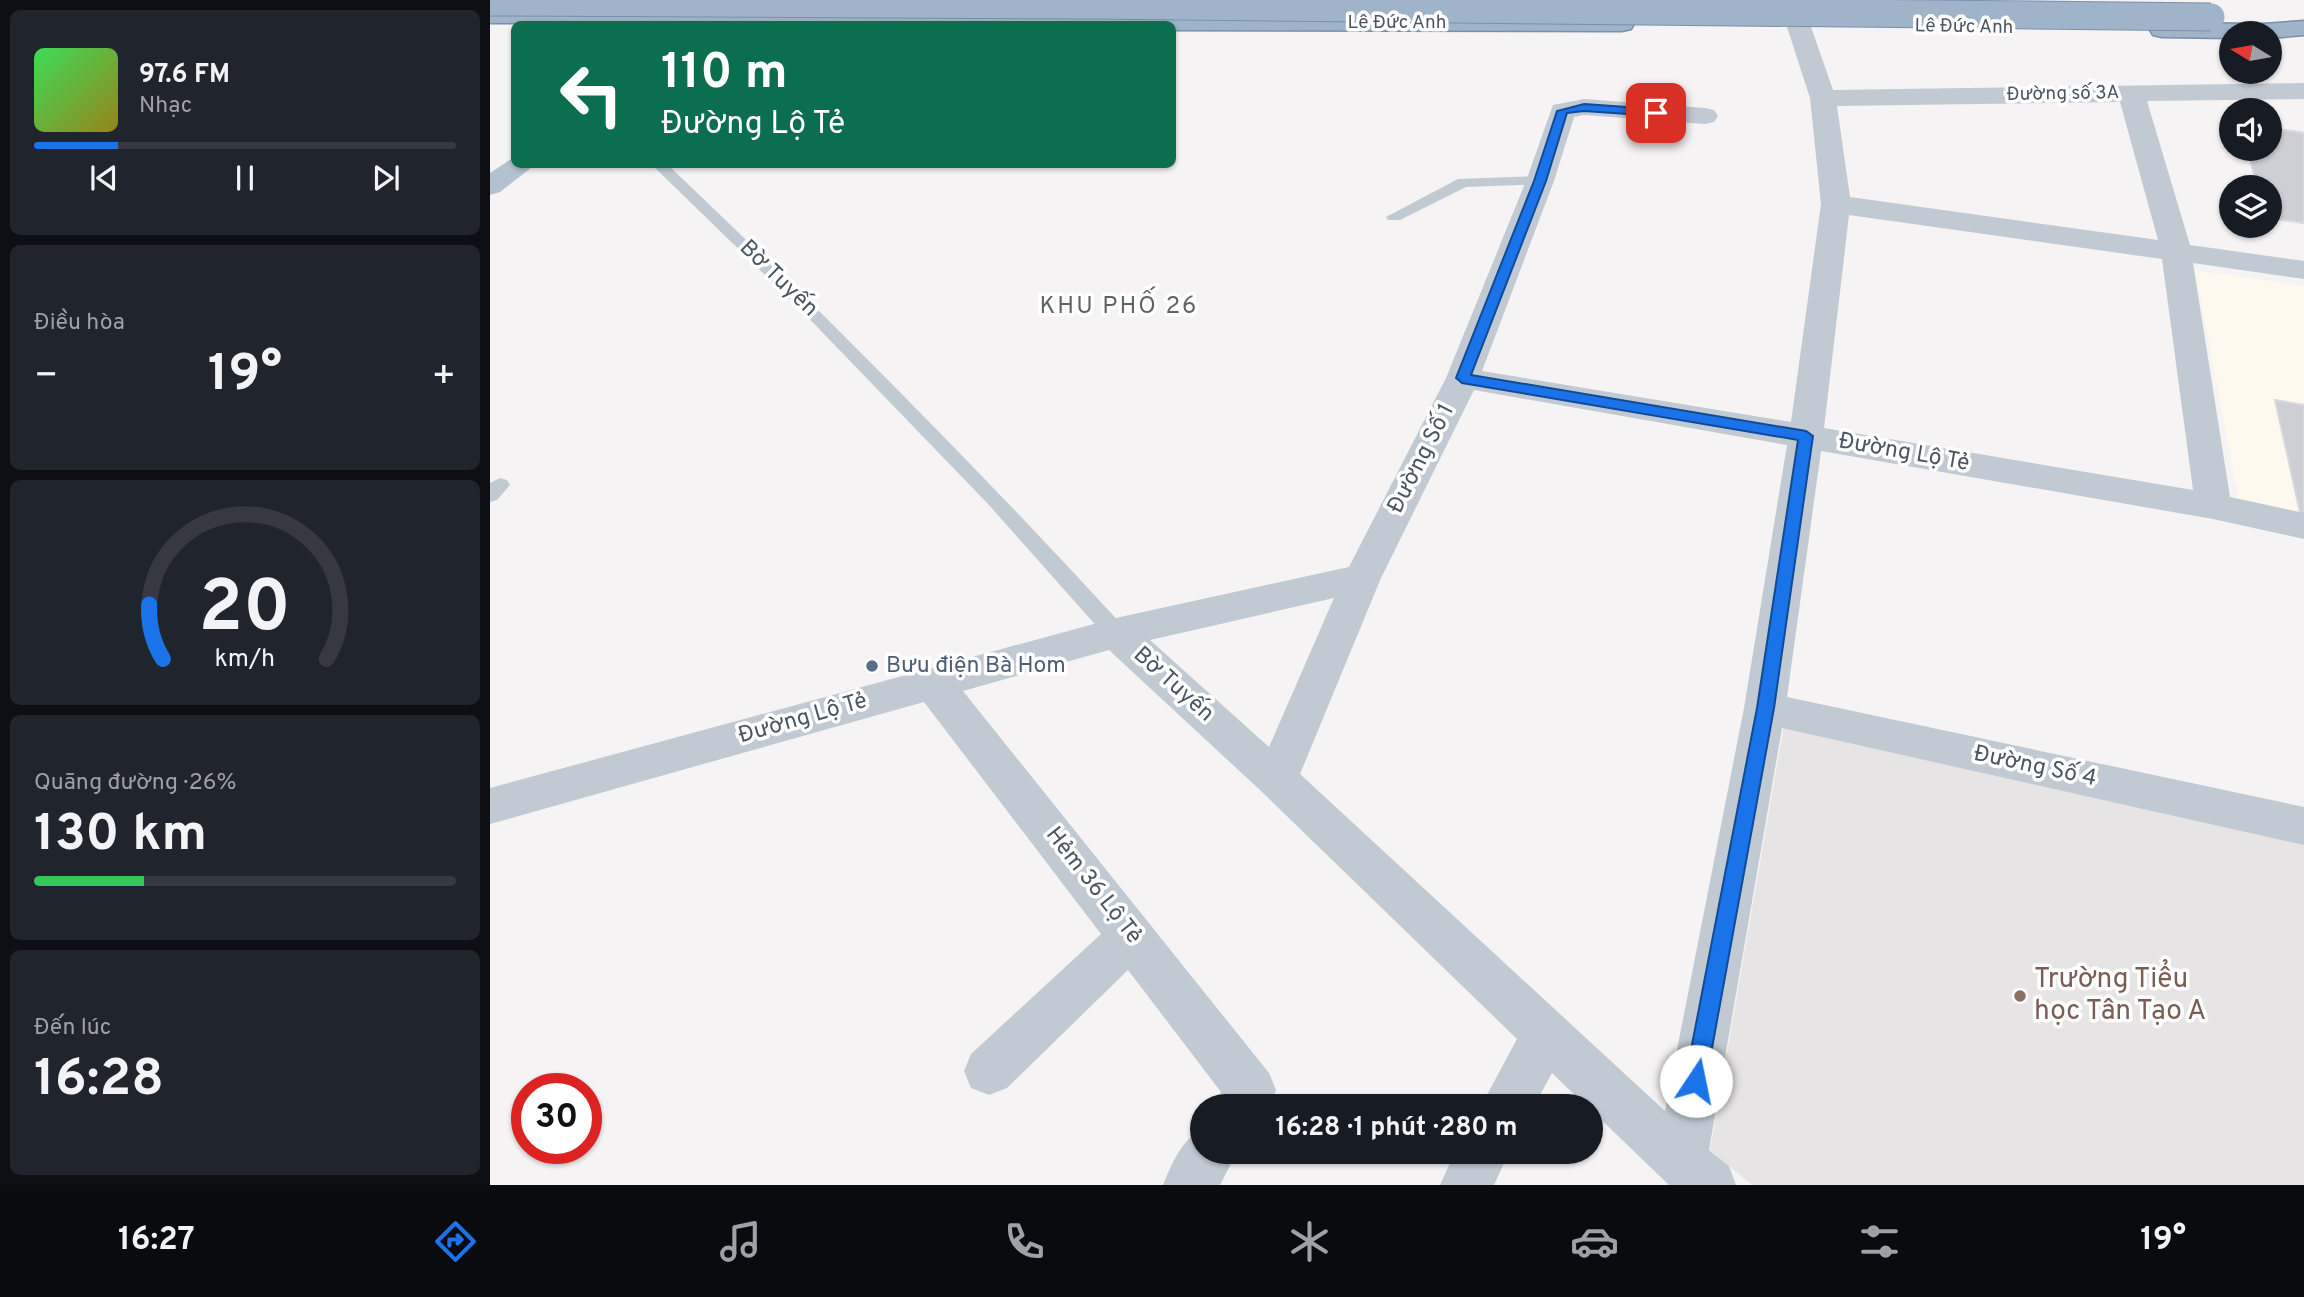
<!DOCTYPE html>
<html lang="vi">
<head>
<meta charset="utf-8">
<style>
	body { margin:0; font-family:Overpass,sans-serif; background:#20242c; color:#f1f3f6; height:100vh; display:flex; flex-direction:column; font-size:26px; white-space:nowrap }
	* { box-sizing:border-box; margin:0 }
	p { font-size:23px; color:#9ea1a6 }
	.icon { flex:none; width:38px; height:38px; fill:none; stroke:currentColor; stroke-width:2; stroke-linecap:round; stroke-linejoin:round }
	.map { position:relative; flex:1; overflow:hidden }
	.panel { display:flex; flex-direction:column; gap:10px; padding:10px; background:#0d0f14; width:490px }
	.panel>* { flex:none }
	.guide { position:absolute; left:21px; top:21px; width:665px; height:147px; border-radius:10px; box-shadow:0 2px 5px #0004; background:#0b6e4f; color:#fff; overflow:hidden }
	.needle { width:46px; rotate:281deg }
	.tools { position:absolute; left:1729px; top:21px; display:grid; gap:14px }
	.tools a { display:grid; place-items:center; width:63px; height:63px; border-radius:50%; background:#171b24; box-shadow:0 2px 5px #0004; font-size:35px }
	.speed { position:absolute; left:21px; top:1073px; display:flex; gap:14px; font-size:35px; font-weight:700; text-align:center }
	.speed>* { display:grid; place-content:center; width:91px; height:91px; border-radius:50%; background:#171b24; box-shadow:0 2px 5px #0004; line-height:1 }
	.speed .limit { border:10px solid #d22; background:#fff; color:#111 }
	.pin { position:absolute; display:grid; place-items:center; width:60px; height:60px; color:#fff; margin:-30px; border-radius:14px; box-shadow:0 4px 10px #0006 }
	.me { position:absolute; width:77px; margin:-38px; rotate:11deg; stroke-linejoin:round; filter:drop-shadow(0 0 5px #0008) }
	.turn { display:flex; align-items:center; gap:24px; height:147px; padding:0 35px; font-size:32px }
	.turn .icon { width:91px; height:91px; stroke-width:2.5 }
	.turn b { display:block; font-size:49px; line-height:60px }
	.big { font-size:52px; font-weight:700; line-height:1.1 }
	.panel .widget { flex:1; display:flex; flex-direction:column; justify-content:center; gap:10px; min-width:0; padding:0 24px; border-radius:10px; background:#20242c }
	.panel .dial { align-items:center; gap:0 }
	.dial svg { height:182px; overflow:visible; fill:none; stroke:#363941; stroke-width:7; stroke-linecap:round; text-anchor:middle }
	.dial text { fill:#f1f3f6; stroke:none }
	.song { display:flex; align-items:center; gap:21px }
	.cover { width:84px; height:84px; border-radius:10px; background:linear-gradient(135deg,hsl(130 70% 55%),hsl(50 70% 35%)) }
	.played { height:7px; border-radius:4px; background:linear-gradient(90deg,#1a73e8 20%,#363941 20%) }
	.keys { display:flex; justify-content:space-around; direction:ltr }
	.heat { display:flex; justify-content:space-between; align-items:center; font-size:38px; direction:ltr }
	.charge { height:10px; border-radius:5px; background:linear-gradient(90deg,#34c759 26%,#363941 0) }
	.trip { position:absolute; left:700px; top:1094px; width:413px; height:70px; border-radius:35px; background:#171b24; box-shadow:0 2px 5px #0004; font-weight:700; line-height:70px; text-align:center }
	.tab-bar { display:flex; height:112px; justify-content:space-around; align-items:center; background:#090b0e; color:#9ea1a6 }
	.tab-bar .icon { width:49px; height:49px }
	.tab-bar .current { color:#1a73e8 }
	.tab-bar b { font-size:32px; color:#f1f3f6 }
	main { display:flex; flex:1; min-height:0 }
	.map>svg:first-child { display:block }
	.commercial { fill:#fdf9ef }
	.education { fill:#e6e4e5 }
	.building { fill:#cdcfd5; stroke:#d7d9de; stroke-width:2 }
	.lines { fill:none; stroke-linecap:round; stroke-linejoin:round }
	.trunk-casing { stroke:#7690ad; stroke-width:3 }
	.service { fill:#c1cad2; fill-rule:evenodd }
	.minor { fill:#c1cad2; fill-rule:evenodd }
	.primary { fill:#b3c2d1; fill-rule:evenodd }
	.trunk { fill:#9fb4c9; fill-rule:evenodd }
	.trunk-bridge-casing { stroke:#7690ad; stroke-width:29; stroke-linecap:butt }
	.trunk-bridge { stroke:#9fb4c9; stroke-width:27 }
	.route { fill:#1a73e8; stroke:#114b97; stroke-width:2 }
	.service-dot { fill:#5c6f8a; stroke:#fff; stroke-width:2.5 }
	.education-dot { fill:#8d6e63; stroke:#fff; stroke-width:2.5 }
	.labels { text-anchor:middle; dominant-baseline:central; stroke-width:7; stroke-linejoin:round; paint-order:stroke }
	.far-street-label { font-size:19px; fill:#4a5661; stroke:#fff }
	.street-label { font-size:23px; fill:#4a5661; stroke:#fff }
	.service-label { font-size:23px; fill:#4e5e75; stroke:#fff; text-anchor:start }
	.neighbourhood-label { font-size:24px; letter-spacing:2px; fill:#5f6368; stroke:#fff }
	.near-education-label { font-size:28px; fill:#785e54; stroke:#fff; text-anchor:start }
</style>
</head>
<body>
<main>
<section class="panel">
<div class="widget">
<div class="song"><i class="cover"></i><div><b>97.6 FM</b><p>Nhạc</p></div></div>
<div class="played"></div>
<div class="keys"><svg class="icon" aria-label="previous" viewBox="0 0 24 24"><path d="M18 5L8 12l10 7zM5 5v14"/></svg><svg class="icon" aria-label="pause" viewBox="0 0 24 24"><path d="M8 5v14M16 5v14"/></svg><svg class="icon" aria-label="next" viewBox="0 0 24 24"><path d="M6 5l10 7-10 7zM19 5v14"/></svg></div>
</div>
<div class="widget"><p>Điều hòa</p>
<div class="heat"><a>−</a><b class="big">19°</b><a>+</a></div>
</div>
<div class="widget dial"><svg viewBox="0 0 100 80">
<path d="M14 69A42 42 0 1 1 86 69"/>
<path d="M14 69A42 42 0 0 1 8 45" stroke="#1a73e8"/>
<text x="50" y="56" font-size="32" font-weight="700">20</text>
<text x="50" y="72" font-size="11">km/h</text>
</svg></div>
<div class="widget"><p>Quãng đường · 26%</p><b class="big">130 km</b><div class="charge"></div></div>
<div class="widget"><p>Đến lúc</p><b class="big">16:28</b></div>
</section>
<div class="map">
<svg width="1814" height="1185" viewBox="0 0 1814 1185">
	<rect width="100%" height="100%" fill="#f5f3f3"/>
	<path class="commercial" d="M1705 270 1814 286V517L1750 506Z"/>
	<path class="education" d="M1294 725 1814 841V1185H1262L1220 1150Z"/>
	<g class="building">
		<path d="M1780 128 1814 133V223L1780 218V187H1767L1758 149H1780Z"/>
		<path d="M1780 128 1814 133V223L1780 218V187H1767L1758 149H1780Z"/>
		<path d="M1785 400 1814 405V517H1811Z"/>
	</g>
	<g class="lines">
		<g class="trunk-casing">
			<g id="trunk">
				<path d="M0 9 379 14 1132 17 1141 19 1144 24 1141 29 1132 31 682 30V24L0 23Z"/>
				<path d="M1814 21V35L1780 38V33H1741V38L1672 37 1663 35 1660 30 1663 25 1672 23 1773 24Z"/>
			</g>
		</g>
		<g class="service">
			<path d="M161 164H177C335 314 487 467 634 627L637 633 634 639 626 641 618 639 499 505 306 305Z"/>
			<path d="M1050 176 1058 181 1055 184 976 187 910 220H898L896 217 968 179Z"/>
			<path d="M10 478 17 480 20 485 7 500 0 502V483Z"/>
		</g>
		<g class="minor">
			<path d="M1308 17 1317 19 1320 24 1343 90 1814 83V99L1657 101 1700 245 1814 261V279L1703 263 1740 497 1814 513V539L1723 519 1331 451 1297 697 1814 807V845L1292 728 1219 1150 1239 1166 1246 1185H1179L1101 1110V1106H1096L1062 1073 1044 1106H991L1027 1039 771 791 619 650 473 691 779 1073 786 1090 779 1106H725L731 1092 638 970 517 1088 499 1095 481 1088 474 1071 481 1054 611 934 434 702 0 824V788L626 618 859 567 956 378 1036 181 1063 105 1094 99 1215 108 1224 110 1228 116 1224 122 1215 124 1094 115 1084 117 1064 181 992 371 1301 422 1331 204 1320 98 1296 24 1299 19ZM1630 102 1668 240 1360 197 1347 106ZM1359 215 1672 259 1703 490 1334 428ZM984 390 1297 445 1254 708 1175 1111 810 774 891 578ZM844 598 779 747 660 640Z"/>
			<path d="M712 1130V1152H747L730 1185H673C681 1166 692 1138 712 1130Z"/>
			<path d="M965 1152H1019L1004 1185H950Z"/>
		</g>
		<path class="primary" d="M24 157V164H46L10 192 0 195V173Z"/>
		<use href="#trunk" class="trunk"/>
		<g class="trunk-bridge-casing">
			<path id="trunk-bridge" d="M0 2 601 5 1721 17"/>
		</g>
		<use href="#trunk-bridge" class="trunk-bridge"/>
	</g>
	<path class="route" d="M1094 104 1166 109 1172 113 1166 116 1094 111 1077 113 1056 181 981 375 1316 431 1323 436 1284 708 1216 1081 1213 1088 1206 1091 1198 1088 1195 1081 1267 708 1308 440 972 383 966 378 1044 181 1067 111Z"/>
	<circle class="service-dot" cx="382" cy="666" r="7"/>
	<circle class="education-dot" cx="1530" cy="996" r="7"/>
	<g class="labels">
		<g class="far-street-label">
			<text x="907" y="23">Lê Đức Anh</text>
			<text transform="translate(1474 27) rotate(1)">Lê Đức Anh</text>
			<text transform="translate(1573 94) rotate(-1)">Đường số 3A</text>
		</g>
		<g class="street-label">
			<text transform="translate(288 279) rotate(44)">Bờ Tuyến</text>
			<text transform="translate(1414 453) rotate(10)">Đường Lộ Tẻ</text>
			<text transform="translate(932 459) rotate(-63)">Đường Số 1</text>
			<text transform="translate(683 685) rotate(42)">Bờ Tuyến</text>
			<text transform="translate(313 719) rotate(-16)">Đường Lộ Tẻ</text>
			<text transform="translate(1545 767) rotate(12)">Đường Số 4</text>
			<text transform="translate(603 886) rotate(52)">Hẻm 36 Lộ Tẻ</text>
		</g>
		<g class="service-label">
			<text x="396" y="666">Bưu điện Bà Hom</text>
		</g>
		<g class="neighbourhood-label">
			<text x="629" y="307">KHU PHỐ 26</text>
		</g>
		<g class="near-education-label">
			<text x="1544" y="980">Trường Tiểu<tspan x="1544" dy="32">học Tân Tạo A</tspan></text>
		</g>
	</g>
</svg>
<div class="tools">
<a><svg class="needle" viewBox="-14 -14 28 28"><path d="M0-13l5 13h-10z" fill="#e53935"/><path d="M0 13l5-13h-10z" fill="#9ea1a6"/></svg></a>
<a><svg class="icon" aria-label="sound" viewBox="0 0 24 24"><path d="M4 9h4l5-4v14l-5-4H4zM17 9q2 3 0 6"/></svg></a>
<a><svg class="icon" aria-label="layers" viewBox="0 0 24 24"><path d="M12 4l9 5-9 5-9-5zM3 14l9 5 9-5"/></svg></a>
</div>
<div class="speed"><div class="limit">30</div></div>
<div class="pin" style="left:1166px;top:113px;background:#d93025"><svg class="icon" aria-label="arrive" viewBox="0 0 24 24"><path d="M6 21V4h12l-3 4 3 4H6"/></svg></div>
<svg class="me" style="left:1206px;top:1081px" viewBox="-20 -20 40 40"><circle r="19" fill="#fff"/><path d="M0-13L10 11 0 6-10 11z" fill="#1a73e8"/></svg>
<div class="trip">16:28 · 1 phút · 280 m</div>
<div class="guide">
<div class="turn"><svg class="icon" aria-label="left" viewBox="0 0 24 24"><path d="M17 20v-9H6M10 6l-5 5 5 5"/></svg><div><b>110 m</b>Đường Lộ Tẻ</div></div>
</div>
</div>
</main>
<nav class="tab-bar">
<b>16:27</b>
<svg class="icon current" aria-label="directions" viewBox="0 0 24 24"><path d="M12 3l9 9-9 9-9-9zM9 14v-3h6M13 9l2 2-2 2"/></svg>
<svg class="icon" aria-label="music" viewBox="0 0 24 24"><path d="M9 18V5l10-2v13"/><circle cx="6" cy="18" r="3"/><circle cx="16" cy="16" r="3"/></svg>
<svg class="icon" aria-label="phone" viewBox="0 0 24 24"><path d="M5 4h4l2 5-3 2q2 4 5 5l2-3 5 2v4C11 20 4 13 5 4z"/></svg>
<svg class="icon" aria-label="climate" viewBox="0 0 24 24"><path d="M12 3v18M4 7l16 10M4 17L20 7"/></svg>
<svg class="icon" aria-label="car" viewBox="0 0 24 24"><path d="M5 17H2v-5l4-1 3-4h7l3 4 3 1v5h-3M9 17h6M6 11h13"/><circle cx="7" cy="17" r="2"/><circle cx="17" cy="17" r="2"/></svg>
<svg class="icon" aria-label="filters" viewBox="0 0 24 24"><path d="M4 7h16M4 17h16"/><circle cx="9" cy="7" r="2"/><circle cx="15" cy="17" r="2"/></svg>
<b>19°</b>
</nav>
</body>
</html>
